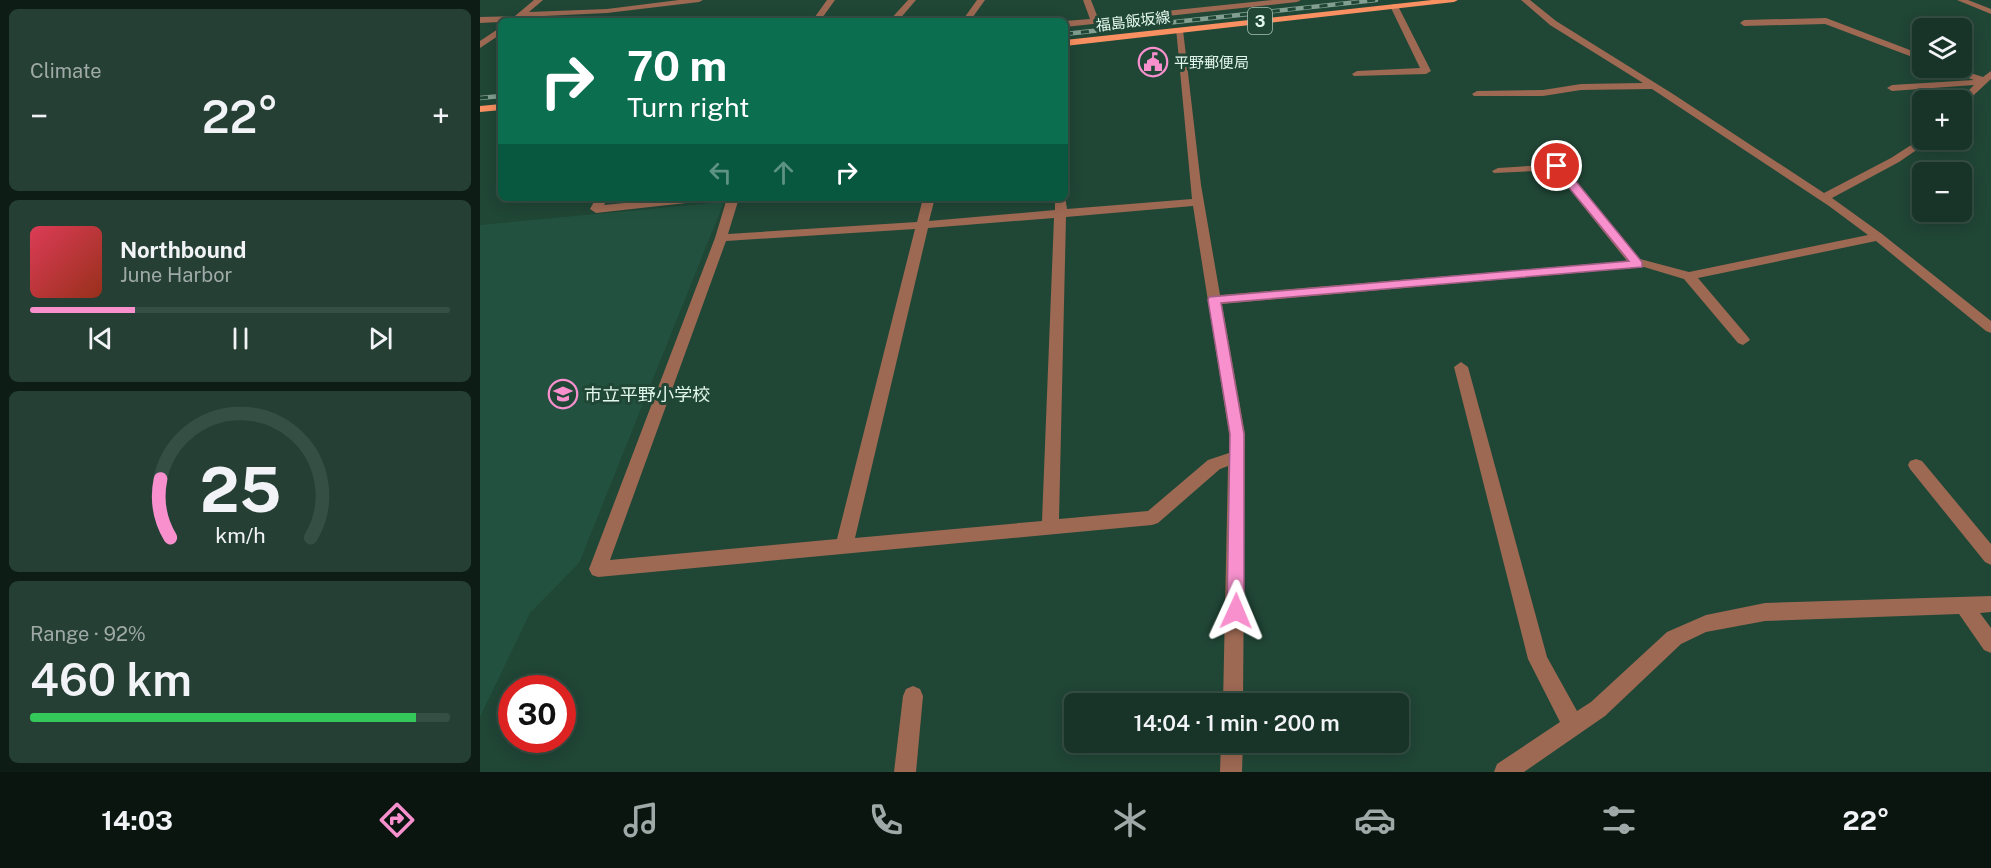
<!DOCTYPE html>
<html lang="en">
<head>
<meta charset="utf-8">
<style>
	body { margin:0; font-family:"Public Sans","Noto Sans JP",sans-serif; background:#253f34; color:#f1f3f6; height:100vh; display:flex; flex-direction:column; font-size:22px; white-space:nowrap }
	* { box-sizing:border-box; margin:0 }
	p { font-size:20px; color:#9faaa8 }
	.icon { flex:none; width:33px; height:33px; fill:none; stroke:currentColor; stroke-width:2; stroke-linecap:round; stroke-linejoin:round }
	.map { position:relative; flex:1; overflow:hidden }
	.side { display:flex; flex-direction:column; gap:9px; padding:9px; background:#0d1d16; width:480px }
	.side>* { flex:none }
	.hud { position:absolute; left:18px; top:18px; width:570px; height:183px; border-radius:9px; box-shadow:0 3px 15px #0003,0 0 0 2px #364f45; background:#0b6e4f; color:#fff; overflow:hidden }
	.controls { position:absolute; left:1432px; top:18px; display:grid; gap:12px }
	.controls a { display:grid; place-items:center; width:60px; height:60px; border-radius:9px; background:#183428; box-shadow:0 3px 15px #0003,0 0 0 2px #364f45; font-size:30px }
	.speed { position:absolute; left:18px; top:675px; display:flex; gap:12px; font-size:30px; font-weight:700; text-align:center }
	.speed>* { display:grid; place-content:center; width:78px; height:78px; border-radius:50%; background:#183428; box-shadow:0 3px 15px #0003,0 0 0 2px #364f45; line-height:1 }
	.speed .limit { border:9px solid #d22; background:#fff; color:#111 }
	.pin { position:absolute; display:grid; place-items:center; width:51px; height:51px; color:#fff; margin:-26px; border:3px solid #fff; border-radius:50%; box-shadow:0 2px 6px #0007 }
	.me { position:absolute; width:66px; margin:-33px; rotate:1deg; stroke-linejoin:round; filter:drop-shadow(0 0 4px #0008) }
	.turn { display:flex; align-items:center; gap:21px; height:126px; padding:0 30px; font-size:27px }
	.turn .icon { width:78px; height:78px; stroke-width:2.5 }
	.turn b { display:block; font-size:42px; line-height:51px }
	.lanes { display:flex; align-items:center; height:57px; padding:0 30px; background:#0003; justify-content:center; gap:30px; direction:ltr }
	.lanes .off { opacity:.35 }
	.big { font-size:45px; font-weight:600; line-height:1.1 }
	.side .tile { flex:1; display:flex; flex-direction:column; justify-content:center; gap:9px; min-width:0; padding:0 21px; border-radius:9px; background:#253f34 }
	.side .dial { align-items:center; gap:0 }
	.dial svg { height:156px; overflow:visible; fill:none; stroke:#364f45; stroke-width:7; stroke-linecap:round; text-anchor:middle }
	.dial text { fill:#f1f3f6; stroke:none }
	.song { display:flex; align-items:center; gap:18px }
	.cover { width:72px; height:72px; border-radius:9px; background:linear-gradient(135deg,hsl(350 70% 55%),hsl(10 70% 35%)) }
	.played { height:6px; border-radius:3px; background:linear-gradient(90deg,#f790cd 25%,#364f45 25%) }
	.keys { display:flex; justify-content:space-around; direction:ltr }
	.heat { display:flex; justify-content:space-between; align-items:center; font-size:33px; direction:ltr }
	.charge { height:9px; border-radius:4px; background:linear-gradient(90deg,#34c759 92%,#364f45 0) }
	.trip { position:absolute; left:584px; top:693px; width:345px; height:60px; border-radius:9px; background:#183428; box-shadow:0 3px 15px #0003,0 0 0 2px #364f45; font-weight:600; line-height:60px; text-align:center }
	.tabs { display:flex; height:96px; justify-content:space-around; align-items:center; background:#0a1510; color:#9faaa8 }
	.tabs .icon { width:42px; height:42px }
	.tabs .selected { color:#f790cd }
	.tabs b { font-size:27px; color:#f1f3f6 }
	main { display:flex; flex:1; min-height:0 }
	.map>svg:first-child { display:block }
	.built { fill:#22523f }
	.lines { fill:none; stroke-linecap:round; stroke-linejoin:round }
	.minor { fill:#9d6953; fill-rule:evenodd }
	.major { fill:#f89061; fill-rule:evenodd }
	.rail-casing { stroke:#829f92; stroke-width:4.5 }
	.rail { stroke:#204636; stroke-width:3; stroke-dasharray:8; stroke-linecap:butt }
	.route { fill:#f790cd; stroke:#a15e85; stroke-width:1.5 }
	.labels { text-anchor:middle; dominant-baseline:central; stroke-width:6; stroke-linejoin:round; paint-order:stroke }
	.far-street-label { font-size:15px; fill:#e2f7ed; stroke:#204636 }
	.far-poi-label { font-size:15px; fill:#e2f7ed; stroke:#204636; text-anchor:start }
	.shield { fill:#204636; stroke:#a8c2b6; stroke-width:1.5 }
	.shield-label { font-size:16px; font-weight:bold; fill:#e2f7ed }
	.poi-label { font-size:18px; fill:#e2f7ed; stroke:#204636; text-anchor:start }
</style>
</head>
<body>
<main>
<section class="side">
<div class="tile"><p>Climate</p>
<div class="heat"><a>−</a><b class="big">22°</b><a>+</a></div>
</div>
<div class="tile">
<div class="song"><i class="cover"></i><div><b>Northbound</b><p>June Harbor</p></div></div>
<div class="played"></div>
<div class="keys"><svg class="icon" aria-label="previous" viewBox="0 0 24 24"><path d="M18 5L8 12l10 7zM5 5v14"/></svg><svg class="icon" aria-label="pause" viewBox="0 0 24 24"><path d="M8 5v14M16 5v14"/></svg><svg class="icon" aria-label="next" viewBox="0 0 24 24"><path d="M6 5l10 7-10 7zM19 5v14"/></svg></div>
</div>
<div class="tile dial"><svg viewBox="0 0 100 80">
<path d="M14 69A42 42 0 1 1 86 69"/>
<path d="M14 69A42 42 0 0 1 9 39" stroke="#f790cd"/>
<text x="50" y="56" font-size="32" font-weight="700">25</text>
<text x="50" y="72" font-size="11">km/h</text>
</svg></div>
<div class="tile"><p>Range · 92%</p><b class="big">460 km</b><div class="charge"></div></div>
</section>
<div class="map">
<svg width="1511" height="772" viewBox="0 0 1511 772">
	<rect width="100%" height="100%" fill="#204636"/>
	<path class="built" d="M244 202 99 563 50 613 0 717V225Z"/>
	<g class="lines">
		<g class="minor">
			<path d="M54 0H63L49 12 127 9 199 0H223L219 2 127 13 43 17 37 21 0 23V17L35 16Z"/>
			<path d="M347 0H355L340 21H332Z"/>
			<path d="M428 0H436L418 21H409Z"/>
			<path d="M497 0H505L490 21H482Z"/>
			<path d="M603 0H611L618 18 793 0H821L817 2 585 27V21L610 19Z"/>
			<path d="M1041 0H1050L1076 21 1193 94 1344 193 1411 158 1442 138 1451 140 1419 162 1352 198 1402 234 1511 321V333L1506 331 1396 241 1218 278 1268 337 1270 340 1263 345 1258 343 1204 279 1164 267 742 304 765 434 763 704H743L748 466 740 469 678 523 672 525 118 577 112 575 109 569 235 238 247 198H259L248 234 437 222 443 198H455L449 221 575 210V198H585V196L587 209 712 199 696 28 703 30 721 185 740 295 1147 261 1074 170 1014 173 1012 171 1018 168 1081 164 1160 259 1209 272 1388 235 1349 206 1172 89 1101 90 1063 96H994L992 94 997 91 1063 90 1101 84 1163 83 1070 25ZM713 206 749 434V453L728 460 668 511 579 519 586 217ZM574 218 562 521 375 538 448 228ZM435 229 357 539 130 560 246 241Z"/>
			<path d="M1477 0H1488L1511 9V14Z"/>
			<path d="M914 4 918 6 951 71 946 74 874 76 872 74 877 71 940 68 910 6Z"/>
			<path d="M1346 18 1443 55V61L1345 24 1264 26 1260 23 1264 20Z"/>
			<path d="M21 27V34L0 48V41Z"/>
			<path d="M1463 68H1475L1503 77 1511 71V79L1482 106V100H1479L1494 85 1412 91 1407 88 1412 85 1494 80 1464 70Z"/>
			<path d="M116 198H128L124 205 197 198H230L224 201 116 213 110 209Z"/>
			<path d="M981 362 988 367 1067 657 1097 711 1111 702 1187 632 1226 615 1285 603 1511 596V612L1500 613 1511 628V653L1504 650 1479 614 1285 621 1226 632 1201 644 1125 716 1044 772H1014L1017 764 1080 722 1048 659 974 367Z"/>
			<path d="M1436 459 1442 461 1511 544V565L1505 562 1430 469 1428 465 1430 461Z"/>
			<path d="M433 686 440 689 443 696 436 772H414L423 696 426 689Z"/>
			<path d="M741 742H763L762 772H740Z"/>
		</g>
		<g class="major">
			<path d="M952 0H978L974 2 585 46V40Z"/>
			<path d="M21 104V110L0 112V106Z"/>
		</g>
		<g class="rail-casing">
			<g id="rail">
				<path d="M585 34 896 0"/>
				<path d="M0 98 21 96"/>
			</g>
		</g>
		<use href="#rail" class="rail"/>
	</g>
	<path class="route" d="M1073 163H1081L1162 262V267L741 303 764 434V611L762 616 756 618 750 616 747 611 750 434 728 300 729 297 1149 261 1073 168Z"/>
	<defs>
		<g id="civic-ring" transform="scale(1.5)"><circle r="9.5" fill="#204636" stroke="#f790cd" stroke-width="1.5"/><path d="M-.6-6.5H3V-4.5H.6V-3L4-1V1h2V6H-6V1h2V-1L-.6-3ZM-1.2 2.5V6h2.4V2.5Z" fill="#f790cd"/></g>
		<g id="school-ring" transform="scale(1.5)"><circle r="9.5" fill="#204636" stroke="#f790cd" stroke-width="1.5"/><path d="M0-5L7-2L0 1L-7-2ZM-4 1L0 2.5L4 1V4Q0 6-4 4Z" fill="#f790cd"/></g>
	</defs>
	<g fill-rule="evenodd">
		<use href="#civic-ring" x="673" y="62"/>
		<use href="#school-ring" x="83" y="394"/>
	</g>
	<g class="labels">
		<g class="far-street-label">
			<text transform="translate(653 21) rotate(-7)">福島飯坂線</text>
		</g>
		<g class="far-poi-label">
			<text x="694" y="62">平野郵便局</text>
		</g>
		<rect class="shield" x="768" y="8" width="24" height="26" rx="4.5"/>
		<g class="shield-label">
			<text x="780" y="21">3</text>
		</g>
		<g class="poi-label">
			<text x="104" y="394">市立平野小学校</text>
		</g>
	</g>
</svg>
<div class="controls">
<a><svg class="icon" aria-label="layers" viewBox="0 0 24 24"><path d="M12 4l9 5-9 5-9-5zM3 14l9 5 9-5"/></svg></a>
<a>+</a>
<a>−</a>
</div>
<div class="speed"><div class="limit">30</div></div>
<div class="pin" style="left:1077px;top:166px;background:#d93025"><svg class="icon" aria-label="arrive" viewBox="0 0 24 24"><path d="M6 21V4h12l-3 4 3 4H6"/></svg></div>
<svg class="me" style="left:756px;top:611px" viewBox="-20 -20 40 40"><path d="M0-17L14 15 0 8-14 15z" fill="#f790cd" stroke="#fff" stroke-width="4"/></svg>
<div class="trip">14:04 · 1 min · 200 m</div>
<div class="hud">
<div class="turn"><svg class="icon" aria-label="right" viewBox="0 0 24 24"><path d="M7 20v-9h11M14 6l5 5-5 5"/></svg><div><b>70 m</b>Turn right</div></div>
<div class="lanes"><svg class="icon off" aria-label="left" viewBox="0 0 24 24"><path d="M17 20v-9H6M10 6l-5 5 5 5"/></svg><svg class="icon off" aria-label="ahead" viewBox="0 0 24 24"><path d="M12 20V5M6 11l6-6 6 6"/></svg><svg class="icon" aria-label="right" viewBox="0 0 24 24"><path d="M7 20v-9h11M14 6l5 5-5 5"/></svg></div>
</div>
</div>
</main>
<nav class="tabs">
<b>14:03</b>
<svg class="icon selected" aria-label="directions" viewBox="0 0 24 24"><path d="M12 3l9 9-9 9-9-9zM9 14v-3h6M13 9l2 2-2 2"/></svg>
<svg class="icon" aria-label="music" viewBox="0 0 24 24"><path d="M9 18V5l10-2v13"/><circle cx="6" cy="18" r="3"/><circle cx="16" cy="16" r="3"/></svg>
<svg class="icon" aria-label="phone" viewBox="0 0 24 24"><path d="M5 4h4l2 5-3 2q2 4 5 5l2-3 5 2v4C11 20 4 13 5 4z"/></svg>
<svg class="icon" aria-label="climate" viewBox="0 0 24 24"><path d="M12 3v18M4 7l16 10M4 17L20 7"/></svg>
<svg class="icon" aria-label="car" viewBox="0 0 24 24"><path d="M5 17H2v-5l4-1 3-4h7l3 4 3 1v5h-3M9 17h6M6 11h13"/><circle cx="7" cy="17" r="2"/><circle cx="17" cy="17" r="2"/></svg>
<svg class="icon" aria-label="filters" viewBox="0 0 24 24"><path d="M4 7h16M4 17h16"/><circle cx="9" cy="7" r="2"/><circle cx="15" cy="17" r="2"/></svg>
<b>22°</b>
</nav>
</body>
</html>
